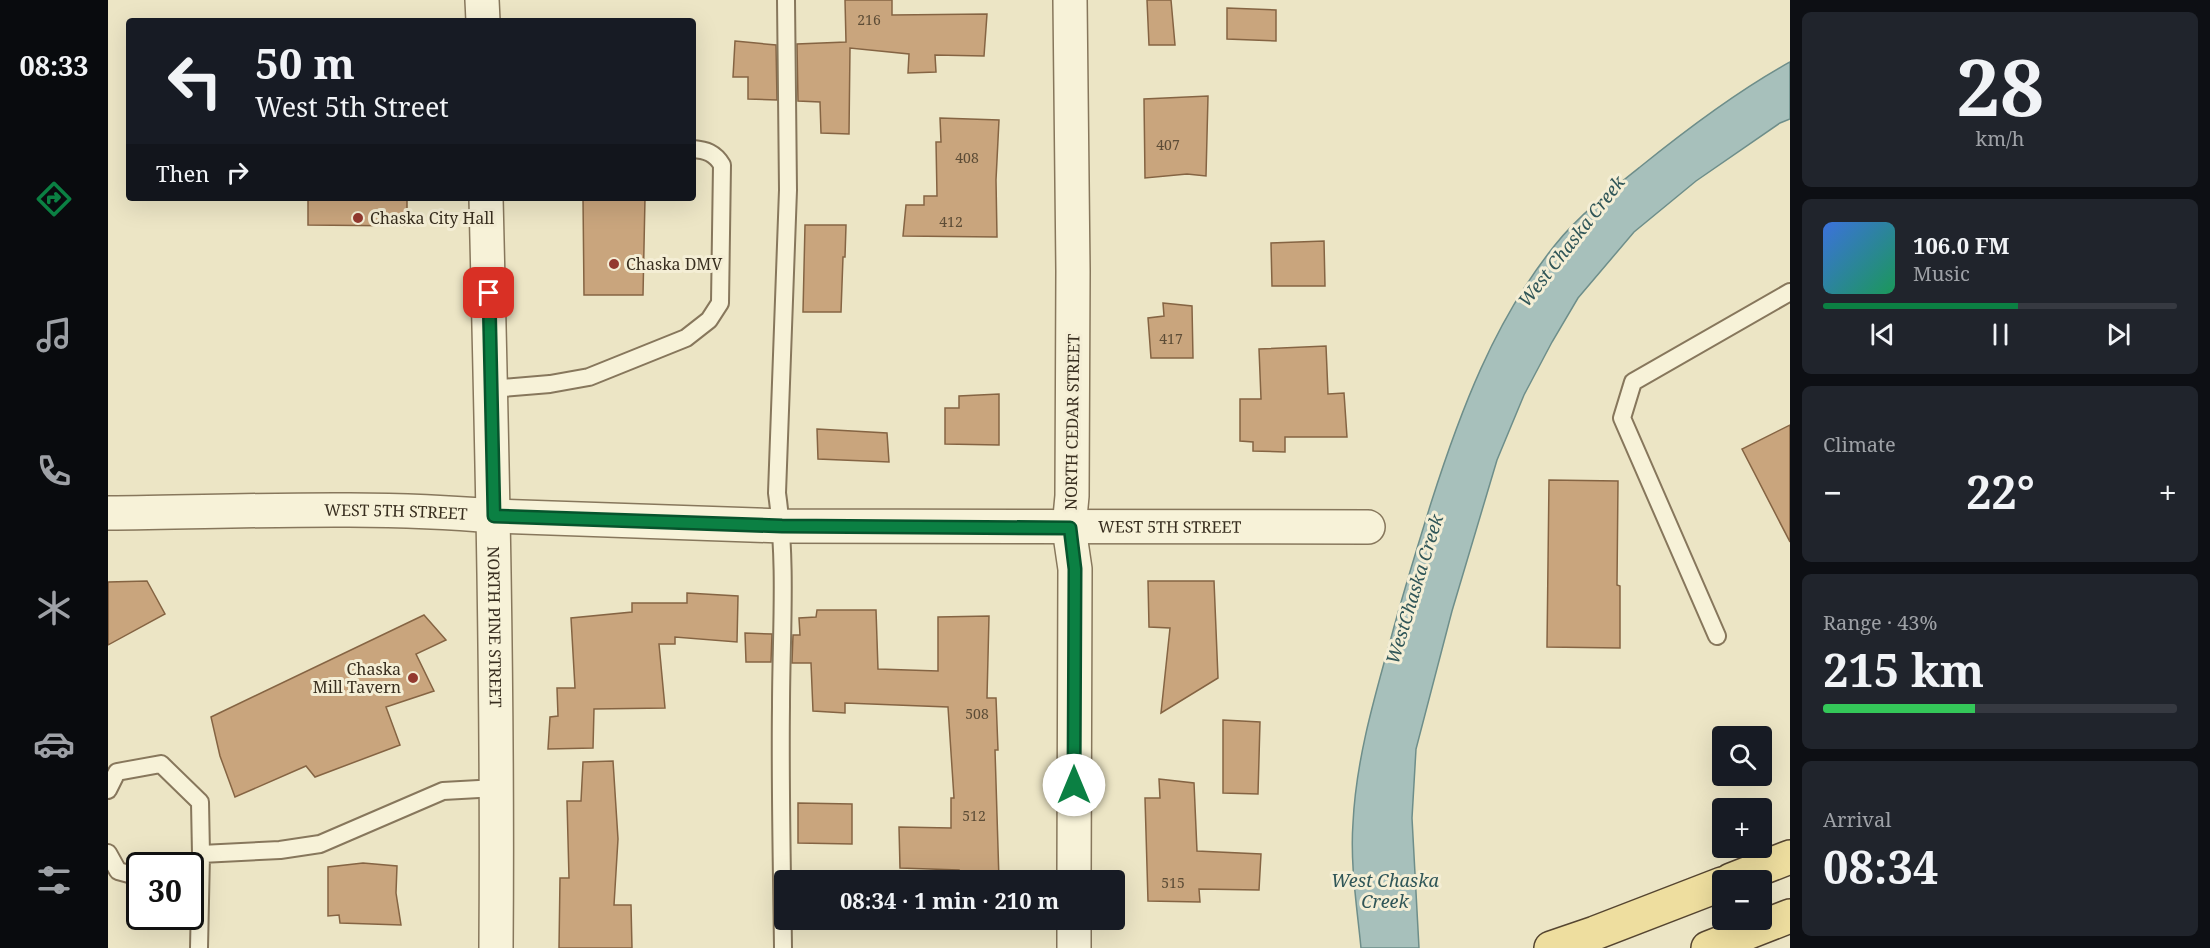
<!DOCTYPE html>
<html lang="en">
<head>
<meta charset="utf-8">
<style>
	body { margin:0; font-family:"Noto Serif",serif; background:#20242c; color:#f1f3f6; height:100vh; display:flex; flex-direction:column; font-size:22px; white-space:nowrap }
	* { box-sizing:border-box; margin:0 }
	p { font-size:20px; color:#9ea1a6 }
	.icon { flex:none; width:33px; height:33px; fill:none; stroke:currentColor; stroke-width:2; stroke-linecap:round; stroke-linejoin:round }
	.map { position:relative; flex:1; overflow:hidden }
	.drawer { display:flex; flex-direction:column; gap:12px; padding:12px; background:#0d0f14; width:420px }
	.drawer>* { flex:none }
	.top-card { position:absolute; left:18px; top:18px; width:570px; height:183px; border-radius:6px; box-shadow:0 6px 24px #0002; background:#171b24; color:#f1f3f6; overflow:hidden }
	.buttons { position:absolute; left:1604px; top:726px; display:grid; gap:12px }
	.buttons a { display:grid; place-items:center; width:60px; height:60px; border-radius:6px; background:#171b24; box-shadow:0 6px 24px #0002; font-size:30px }
	.speed { position:absolute; left:18px; top:852px; display:flex; gap:12px; font-size:30px; font-weight:700; text-align:center }
	.speed>* { display:grid; place-content:center; width:78px; height:78px; border-radius:50%; background:#171b24; box-shadow:0 6px 24px #0002; line-height:1 }
	.speed .limit { border:3px solid #111; border-radius:9px; background:#fff; color:#111 }
	.pin { position:absolute; display:grid; place-items:center; width:51px; height:51px; color:#fff; margin:-26px; border-radius:12px; box-shadow:0 3px 9px #0006 }
	.me { position:absolute; width:66px; margin:-33px; rotate:0deg; stroke-linejoin:round; filter:drop-shadow(0 0 4px #0008) }
	.turn { display:flex; align-items:center; gap:21px; height:126px; padding:0 30px; font-size:27px }
	.turn .icon { width:78px; height:78px; stroke-width:2.5 }
	.turn b { display:block; font-size:42px; line-height:51px }
	.then { display:flex; align-items:center; height:57px; padding:0 30px; background:#0003; gap:12px; font-size:22px }
	.big { font-size:45px; font-weight:700; line-height:1.1 }
	.drawer .card { flex:1; display:flex; flex-direction:column; justify-content:center; gap:9px; min-width:0; padding:0 21px; border-radius:9px; background:#20242c }
	.drawer .dial { align-items:center; gap:0 }
	.dial b { font-size:78px; line-height:1 }
	.song { display:flex; align-items:center; gap:18px }
	.cover { width:72px; height:72px; border-radius:9px; background:linear-gradient(135deg,hsl(220 70% 55%),hsl(150 70% 35%)) }
	.played { height:6px; border-radius:3px; background:linear-gradient(90deg,#0b8043 55%,#363941 55%) }
	.keys { display:flex; justify-content:space-around; direction:ltr }
	.heat { display:flex; justify-content:space-between; align-items:center; font-size:33px; direction:ltr }
	.charge { height:9px; border-radius:4px; background:linear-gradient(90deg,#34c759 43%,#363941 0) }
	.trip { position:absolute; left:666px; top:870px; width:351px; height:60px; border-radius:6px; background:#171b24; box-shadow:0 6px 24px #0002; font-weight:700; line-height:60px; text-align:center }
	main { display:flex; flex:1; min-height:0 }
	.dock { display:flex; flex-direction:column; width:108px; justify-content:space-around; align-items:center; background:#090b0e; color:#9ea1a6 }
	.dock .icon { width:42px; height:42px }
	.dock .active { color:#0b8043 }
	.dock b { font-size:27px; color:#f1f3f6 }
	.map>svg:first-child { display:block }
	.water { fill:#a7c0bb; stroke:#6e8e8a; stroke-width:1.5 }
	.building { fill:#c9a57d; stroke:#856443; stroke-width:1.5 }
	.lines { fill:none; stroke-linecap:round; stroke-linejoin:round }
	.service-casing { stroke:#87775c; stroke-width:20 }
	.minor-casing { stroke:#87775c; stroke-width:36 }
	.primary-casing { stroke:#554530; stroke-width:36 }
	.service { stroke:#f7f2d8; stroke-width:16 }
	.minor { stroke:#f7f2d8; stroke-width:33 }
	.primary { stroke:#eede9f; stroke-width:33 }
	.route-casing { stroke:#07532c; stroke-width:15 }
	.route { stroke:#0b8043; stroke-width:10 }
	.poi-dot { fill:#93392f; stroke:#f4eed5; stroke-width:2 }
	.labels { text-anchor:middle; dominant-baseline:central; stroke-width:6; stroke-linejoin:round; paint-order:stroke }
	.number-label { font-size:14px; fill:#5c4c36 }
	.poi-label { font-size:16px; fill:#382e1f; stroke:#f4eed5; text-anchor:start }
	.street-label { font-size:16px; fill:#382e1f; stroke:#f4eed5 }
	.water-label { font-size:18px; font-style:italic; fill:#2f5557; stroke:#f4eed5 }
</style>
</head>
<body>
<main>
<nav class="dock">
<b>08:33</b>
<svg class="icon active" aria-label="directions" viewBox="0 0 24 24"><path d="M12 3l9 9-9 9-9-9zM9 14v-3h6M13 9l2 2-2 2"/></svg>
<svg class="icon" aria-label="music" viewBox="0 0 24 24"><path d="M9 18V5l10-2v13"/><circle cx="6" cy="18" r="3"/><circle cx="16" cy="16" r="3"/></svg>
<svg class="icon" aria-label="phone" viewBox="0 0 24 24"><path d="M5 4h4l2 5-3 2q2 4 5 5l2-3 5 2v4C11 20 4 13 5 4z"/></svg>
<svg class="icon" aria-label="climate" viewBox="0 0 24 24"><path d="M12 3v18M4 7l16 10M4 17L20 7"/></svg>
<svg class="icon" aria-label="car" viewBox="0 0 24 24"><path d="M5 17H2v-5l4-1 3-4h7l3 4 3 1v5h-3M9 17h6M6 11h13"/><circle cx="7" cy="17" r="2"/><circle cx="17" cy="17" r="2"/></svg>
<svg class="icon" aria-label="filters" viewBox="0 0 24 24"><path d="M4 7h16M4 17h16"/><circle cx="9" cy="7" r="2"/><circle cx="15" cy="17" r="2"/></svg>
</nav>
<div class="map">
<svg width="1682" height="948" viewBox="0 0 1682 948">
	<rect width="100%" height="100%" fill="#ece5c5"/>
	<path class="water" d="M1682 62V119L1672 123 1588 181 1526 232 1470 298 1444 342 1416 395 1389 460 1344 611 1308 749 1304 818 1311 948H1253C1249 907 1242 864 1245 823 1248 760 1266 699 1283 638 1295 593 1309 548 1323 503 1352 412 1386 321 1447 245 1470 216 1503 190 1532 167 1579 129 1629 91 1682 62Z"/>
	<g class="building">
		<path d="M737 0H784V15L879 14 876 56 827 55 828 72 800 73 801 54 742 48 741 134 713 133 712 102 690 101 689 44 738 42Z"/>
		<path d="M1039 0H1063L1067 45H1041Z"/>
		<path d="M1119 8 1168 10V41L1119 39Z"/>
		<path d="M627 41 668 45 669 100 640 99V77H625Z"/>
		<path d="M1100 96 1098 176 1079 174 1037 178 1036 99Z"/>
		<path d="M832 118 891 120 888 180 889 237 795 236 798 205H816V196H829L828 142H833Z"/>
		<path d="M200 198H299V226L200 225Z"/>
		<path d="M475 198H537L535 295H476Z"/>
		<path d="M697 225H738L737 257H735L733 312H695Z"/>
		<path d="M1216 241 1217 286H1164L1163 243Z"/>
		<path d="M1055 303 1084 306 1085 358H1043L1040 318 1056 316Z"/>
		<path d="M1218 346 1220 394 1236 393 1239 437H1177V452L1145 451V442L1132 441V399H1153L1151 349Z"/>
		<path d="M891 394V445L837 444V408H851V396Z"/>
		<path d="M1682 425V542L1634 449Z"/>
		<path d="M709 429 779 433 781 462 710 459Z"/>
		<path d="M1441 480 1510 481 1509 585 1512 586V648L1439 647Z"/>
		<path d="M39 581 57 614 0 645V582Z"/>
		<path d="M1040 581H1106L1110 678 1053 713 1062 628 1041 627Z"/>
		<path d="M579 593 630 596 629 642 567 637V644H551L557 708 486 709 485 748 440 749 442 717 450 716 449 688H467L463 618 524 612V603H579Z"/>
		<path d="M709 610H768L770 669 830 671V617L881 616 879 698H888L890 750H887L891 880H851V870L792 868 791 827 843 828V798H846L840 707 737 703V713L705 711 703 663H684L685 635H692L691 618 708 617Z"/>
		<path d="M316 615 338 640 308 654 326 691 278 707 292 745 207 777 198 766 127 797 112 756 103 717Z"/>
		<path d="M637 633 664 634 663 662H638Z"/>
		<path d="M1115 720 1152 722 1150 794 1115 793Z"/>
		<path d="M505 761 510 839 506 905H523L524 948H451L452 878H461L459 801H473L475 762Z"/>
		<path d="M1051 779 1086 783 1089 851 1153 854 1151 890 1091 889 1092 902 1040 901 1037 798H1052Z"/>
		<path d="M690 803 744 804V844L690 843Z"/>
		<path d="M255 863 289 866 288 893 293 925 232 923 231 915 220 916V867Z"/>
	</g>
	<g class="lines">
		<g class="service-casing">
			<g id="service">
				<path d="M383 389 442 384 481 377 578 338 601 320 612 303 614 165C607 153 598 150 585 149"/>
				<path d="M1609 636 1514 418 1525 382 1682 292"/>
				<path d="M0 790 9 772 53 764 92 802 93 854"/>
				<path d="M0 853 10 871 32 877"/>
				<path d="M91 948 93 854 172 850 212 844 335 791 389 788"/>
				<path d="M675 948C674 868 672 787 673 707 673 635 679 564 669 493L680 190 678 0"/>
			</g>
		</g>
		<g class="minor-casing">
			<g id="minor">
				<path d="M374 0 375 21"/>
				<path d="M962 0 965 271 964 496 961 528 967 569 966 880"/>
				<path id="s1" d="M378 198C384 448 390 698 388 948"/>
				<path id="s2" d="M0 513C128 512 258 505 386 516L674 526 1260 527"/>
				<path d="M966 948V920"/>
			</g>
		</g>
		<g class="primary-casing">
			<g id="primary">
				<path d="M1623 880 1682 857"/>
				<path d="M1443 948 1487 933 1614 884"/>
				<path d="M1600 948 1682 916"/>
			</g>
		</g>
		<use href="#service" class="service"/>
		<use href="#minor" class="minor"/>
		<use href="#primary" class="primary"/>
	</g>
	<g class="lines">
		<g class="route-casing">
			<path id="route" d="M381 293 386 516 674 526 962 528 967 569 966 785"/>
		</g>
		<use href="#route" class="route"/>
	</g>
	<g class="poi-dot">
		<circle cx="250" cy="218" r="6"/>
		<circle cx="506" cy="264" r="6"/>
		<circle cx="305" cy="678" r="6"/>
	</g>
	<g class="labels">
		<g class="number-label">
			<text x="761" y="19">216</text>
			<text x="1060" y="144">407</text>
			<text x="859" y="157">408</text>
			<text x="843" y="221">412</text>
			<text x="1063" y="338">417</text>
			<text x="869" y="713">508</text>
			<text x="866" y="815">512</text>
			<text x="1065" y="882">515</text>
		</g>
		<g class="poi-label">
			<text x="262" y="218">Chaska City Hall</text>
			<text x="518" y="264">Chaska DMV</text>
			<text x="293" y="669" text-anchor="end">Chaska<tspan x="293" dy="18">Mill Tavern</tspan></text>
		</g>
		<g class="street-label">
			<text transform="translate(964 422) rotate(-89)">NORTH CEDAR STREET</text>
			<text stroke="none"><textPath href="#s2" startOffset="288">WEST 5TH STREET</textPath></text>
			<text stroke="none"><textPath href="#s2" startOffset="1062">WEST 5TH STREET</textPath></text>
			<text stroke="none"><textPath href="#s1" startOffset="429">NORTH PINE STREET</textPath></text>
		</g>
		<g class="water-label">
			<text transform="translate(1463 241) rotate(-52)">West Chaska Creek</text>
			<text transform="translate(1306 589) rotate(-73)">WestChaska Creek</text>
			<text x="1277" y="880">West Chaska<tspan x="1277" dy="21">Creek</tspan></text>
		</g>
	</g>
</svg>
<div class="buttons">
<a><svg class="icon" aria-label="search" viewBox="0 0 24 24"><circle cx="10" cy="10" r="6"/><path d="M15 15l6 6"/></svg></a>
<a>+</a>
<a>−</a>
</div>
<div class="speed"><div class="limit">30</div></div>
<div class="pin" style="left:381px;top:293px;background:#d93025"><svg class="icon" aria-label="arrive" viewBox="0 0 24 24"><path d="M6 21V4h12l-3 4 3 4H6"/></svg></div>
<svg class="me" style="left:966px;top:785px" viewBox="-20 -20 40 40"><circle r="19" fill="#fff"/><path d="M0-13L10 11 0 6-10 11z" fill="#0b8043"/></svg>
<div class="trip">08:34 · 1 min · 210 m</div>
<div class="top-card">
<div class="turn"><svg class="icon" aria-label="left" viewBox="0 0 24 24"><path d="M17 20v-9H6M10 6l-5 5 5 5"/></svg><div><b>50 m</b>West 5th Street</div></div>
<div class="then">Then<svg class="icon" aria-label="right" viewBox="0 0 24 24"><path d="M7 20v-9h11M14 6l5 5-5 5"/></svg></div>
</div>
</div>
<section class="drawer">
<div class="card dial"><b>28</b><p>km/h</p></div>
<div class="card">
<div class="song"><i class="cover"></i><div><b>106.0 FM</b><p>Music</p></div></div>
<div class="played"></div>
<div class="keys"><svg class="icon" aria-label="previous" viewBox="0 0 24 24"><path d="M18 5L8 12l10 7zM5 5v14"/></svg><svg class="icon" aria-label="pause" viewBox="0 0 24 24"><path d="M8 5v14M16 5v14"/></svg><svg class="icon" aria-label="next" viewBox="0 0 24 24"><path d="M6 5l10 7-10 7zM19 5v14"/></svg></div>
</div>
<div class="card"><p>Climate</p>
<div class="heat"><a>−</a><b class="big">22°</b><a>+</a></div>
</div>
<div class="card"><p>Range · 43%</p><b class="big">215 km</b><div class="charge"></div></div>
<div class="card"><p>Arrival</p><b class="big">08:34</b></div>
</section>
</main>
</body>
</html>
